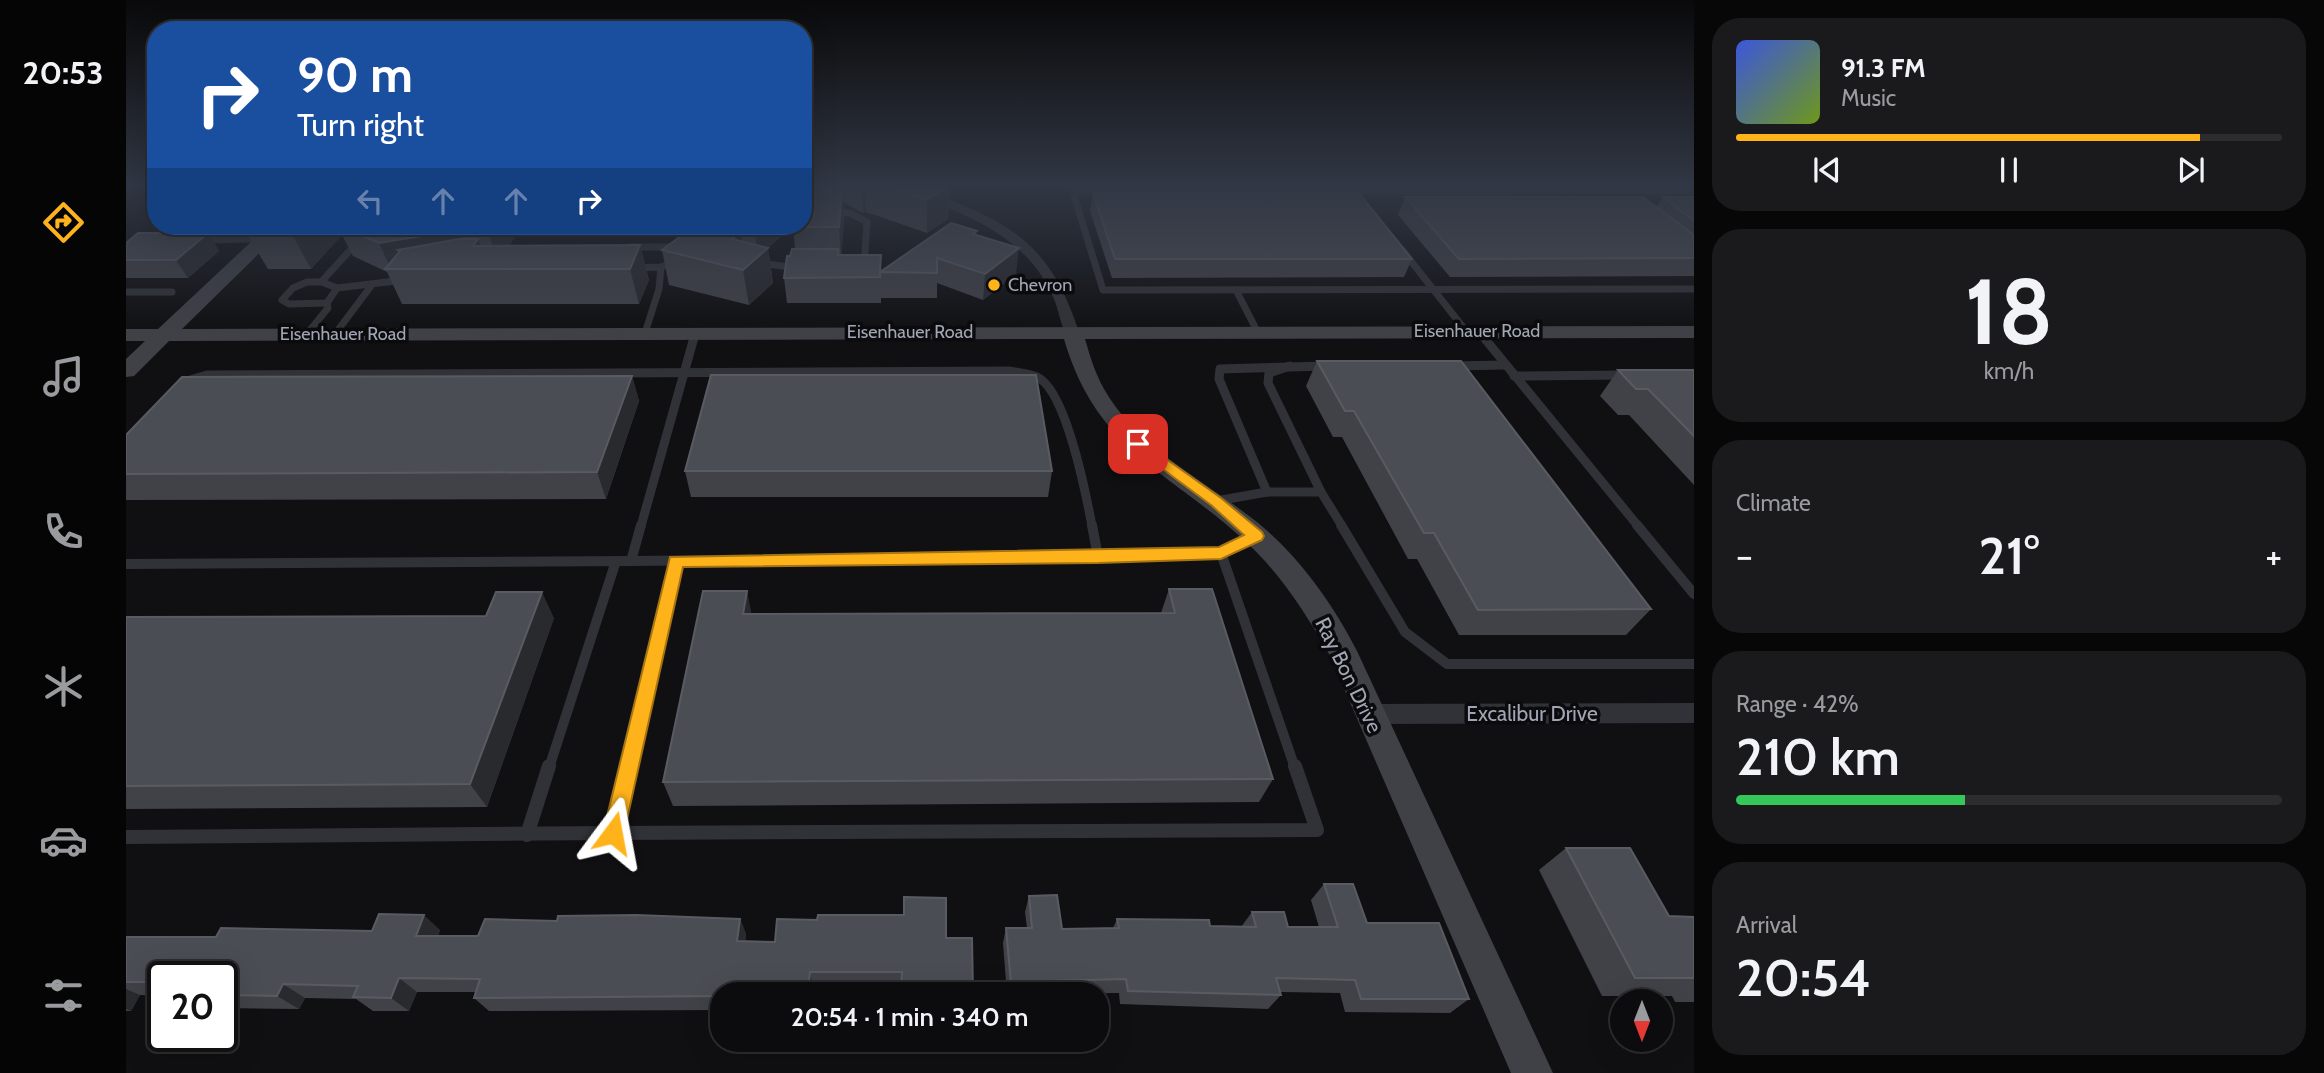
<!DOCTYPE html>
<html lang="en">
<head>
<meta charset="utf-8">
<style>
	body { margin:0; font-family:Cabin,sans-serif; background:#1a1a1c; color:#f1f3f6; height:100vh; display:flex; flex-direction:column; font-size:26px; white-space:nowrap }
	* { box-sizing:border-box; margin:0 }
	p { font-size:23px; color:#9a9b9e }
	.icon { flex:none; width:38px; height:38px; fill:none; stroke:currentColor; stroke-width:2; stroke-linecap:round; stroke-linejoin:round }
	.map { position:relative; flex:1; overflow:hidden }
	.details { display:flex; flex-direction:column; gap:18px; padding:18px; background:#070708; width:630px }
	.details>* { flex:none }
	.hud { position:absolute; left:21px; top:21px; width:665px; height:214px; border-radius:28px; box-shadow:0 7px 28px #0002,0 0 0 2px #2c2c2e; background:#1a4fa0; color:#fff; overflow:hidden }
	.needle { width:46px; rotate:180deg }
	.tools { position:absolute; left:1484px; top:989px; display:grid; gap:14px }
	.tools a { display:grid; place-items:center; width:63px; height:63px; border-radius:50%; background:#0c0c0e; box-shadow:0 7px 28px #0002,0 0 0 2px #2c2c2e; font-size:35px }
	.speed { position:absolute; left:21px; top:961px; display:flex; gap:14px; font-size:35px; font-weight:700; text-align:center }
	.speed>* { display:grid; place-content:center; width:91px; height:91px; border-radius:50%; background:#0c0c0e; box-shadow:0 7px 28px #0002,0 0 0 2px #2c2c2e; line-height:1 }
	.speed .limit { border:4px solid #111; border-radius:10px; background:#fff; color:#111 }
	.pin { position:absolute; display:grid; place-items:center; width:60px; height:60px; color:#fff; margin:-30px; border-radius:14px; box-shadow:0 4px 10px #0006 }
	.me { position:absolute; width:77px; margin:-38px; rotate:13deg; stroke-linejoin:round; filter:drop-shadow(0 0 5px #0008) }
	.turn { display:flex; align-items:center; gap:24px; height:147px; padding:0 35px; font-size:32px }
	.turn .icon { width:91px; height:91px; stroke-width:2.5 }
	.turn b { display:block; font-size:49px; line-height:60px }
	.lanes { display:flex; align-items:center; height:66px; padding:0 35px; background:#0003; justify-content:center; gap:35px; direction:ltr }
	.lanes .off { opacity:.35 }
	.big { font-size:52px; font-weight:600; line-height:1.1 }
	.details .tile { flex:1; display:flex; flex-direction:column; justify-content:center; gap:10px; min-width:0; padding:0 24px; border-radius:28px; background:#1a1a1c }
	.details .dial { align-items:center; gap:0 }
	.dial b { font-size:91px; line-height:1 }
	.song { display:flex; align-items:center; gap:21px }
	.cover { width:84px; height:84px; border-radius:10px; background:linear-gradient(135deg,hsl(230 70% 55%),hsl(80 70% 35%)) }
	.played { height:7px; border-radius:4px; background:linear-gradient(90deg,#ffb31b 85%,#2c2c2e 85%) }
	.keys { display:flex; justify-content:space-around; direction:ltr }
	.heat { display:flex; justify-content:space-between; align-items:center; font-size:38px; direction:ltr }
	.charge { height:10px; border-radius:5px; background:linear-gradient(90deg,#34c759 42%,#2c2c2e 0) }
	.trip { position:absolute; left:584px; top:982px; width:399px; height:70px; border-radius:28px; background:#0c0c0e; box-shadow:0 7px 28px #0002,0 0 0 2px #2c2c2e; font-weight:600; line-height:70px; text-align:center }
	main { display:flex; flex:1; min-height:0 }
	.dock { display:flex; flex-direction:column; width:126px; justify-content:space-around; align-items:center; background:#050506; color:#9a9b9e }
	.dock .icon { width:49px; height:49px }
	.dock .on { color:#ffb31b }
	.dock b { font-size:32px; color:#f1f3f6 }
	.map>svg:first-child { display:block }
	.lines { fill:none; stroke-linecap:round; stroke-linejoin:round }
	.lane-far3 { stroke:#313237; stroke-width:7 }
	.lane-far2 { stroke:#313237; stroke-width:9 }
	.lane-far1 { stroke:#313237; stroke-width:10 }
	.lane { stroke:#313237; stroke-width:14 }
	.street { fill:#313237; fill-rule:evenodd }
	.secondary { fill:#3f4147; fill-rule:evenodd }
	.wall { fill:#414248 }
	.shaded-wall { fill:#292a2e }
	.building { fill:#4b4d54; stroke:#595b63; stroke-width:2 }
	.route { fill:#ffb31b; stroke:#a67412; stroke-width:2 }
	.poi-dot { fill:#ffb31b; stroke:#0b0b0d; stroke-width:2.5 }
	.labels { text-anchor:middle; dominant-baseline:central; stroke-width:7; stroke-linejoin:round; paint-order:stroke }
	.far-poi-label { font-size:18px; fill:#a0a6b4; stroke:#0b0b0d; text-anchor:start }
	.far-street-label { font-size:18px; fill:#a0a6b4; stroke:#0b0b0d }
	.street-label { font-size:21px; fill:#a0a6b4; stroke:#0b0b0d }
</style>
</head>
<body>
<main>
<nav class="dock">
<b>20:53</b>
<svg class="icon on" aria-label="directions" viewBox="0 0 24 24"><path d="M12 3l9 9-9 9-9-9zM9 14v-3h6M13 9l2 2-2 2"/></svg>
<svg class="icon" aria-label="music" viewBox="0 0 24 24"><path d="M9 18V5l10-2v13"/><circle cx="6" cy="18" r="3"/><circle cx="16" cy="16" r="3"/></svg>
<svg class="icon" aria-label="phone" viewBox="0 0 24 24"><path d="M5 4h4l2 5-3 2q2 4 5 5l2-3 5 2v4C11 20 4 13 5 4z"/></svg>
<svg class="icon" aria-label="climate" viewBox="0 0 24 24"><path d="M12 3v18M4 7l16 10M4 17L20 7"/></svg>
<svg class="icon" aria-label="car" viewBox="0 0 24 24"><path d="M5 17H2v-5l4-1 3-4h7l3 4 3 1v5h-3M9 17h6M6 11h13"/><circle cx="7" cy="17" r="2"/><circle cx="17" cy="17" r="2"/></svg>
<svg class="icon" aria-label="filters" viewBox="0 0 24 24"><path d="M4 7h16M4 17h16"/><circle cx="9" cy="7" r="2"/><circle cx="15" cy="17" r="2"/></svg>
</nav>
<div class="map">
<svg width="1568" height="1073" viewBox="0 0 1568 1073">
	<rect width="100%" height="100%" fill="#101012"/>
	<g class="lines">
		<g class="lane-far3">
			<path d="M1568 191 947 192 977 290 1568 289"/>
			<path d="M706 211 724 213 741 222 738 267"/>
			<path d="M74 240 136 239"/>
			<path d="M503 247H551"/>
			<path d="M1277 251 1340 331"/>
			<path d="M634 263 671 268"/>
			<path d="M509 268 535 267 549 262"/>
			<path d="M197 280 246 226"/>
			<path d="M1110 290 1131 331"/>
			<path d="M0 292H46"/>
			<path d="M201 303 163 304 156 300 167 288 181 282H196L211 288 278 280"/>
			<path d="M1351 330 1356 336"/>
			<path d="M519 333 533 289 535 267"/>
			<path d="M181 334 202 308 201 303 211 288"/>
			<path d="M209 334 245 286"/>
			<path d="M568 336 569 333"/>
		</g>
		<g class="lane-far2">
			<path d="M1355 334 1512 526"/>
			<path d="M1164 366 1143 373 1142 383 1195 492 1216 526"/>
			<path d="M1327 366 1379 365"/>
			<path d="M1388 376 1499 375"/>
			<path d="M64 380 81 375 884 371C892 373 903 373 911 377 940 390 960 494 966 526"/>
			<path d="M1141 492H1195"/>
			<path d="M1090 501 1141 492 1093 379 1094 369 1200 366"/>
			<path d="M515 526 569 334"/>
		</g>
		<g class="lane-far1">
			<path d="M515 525 505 561 972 557 1095 553 1130 536"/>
			<path d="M966 525 972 557"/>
			<path d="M1215 525 1279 632 1321 664H1568"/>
			<path d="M1511 525 1568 594"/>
			<path d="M1095 553 1169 768"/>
			<path d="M0 564 505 561"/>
			<path d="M423 768 490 561"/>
			<path d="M502 768 550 561"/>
		</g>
		<g class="lane">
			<path d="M503 766 487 833 1191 830 1169 766"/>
			<path d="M401 835 423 766"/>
			<path d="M0 837 487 833"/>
		</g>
		<g class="street">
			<path d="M769 186C789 185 807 194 826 201 899 229 929 259 953 332L951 335H941C934 324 933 311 928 299 910 255 872 229 829 211 811 203 784 198 769 186Z"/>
			<path d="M1568 703V723L1243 724 1235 721 1231 714 1235 707 1243 704Z"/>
		</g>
		<path class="secondary" d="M142 226H161L56 329 1568 326V338L959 339C964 356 969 373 978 389 1013 451 1085 483 1138 528 1176 561 1208 606 1231 651L1427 1073H1385L1203 654C1180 614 1155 574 1120 542 1043 470 971 452 938 339L43 341 8 376 0 377V359L19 341H0V329H32Z"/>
	</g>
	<g class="wall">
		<path d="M685 186H824L822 219 801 233 740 212 737 213 717 202 718 220 715 255 755 271 850 235 890 274 857 300 811 283V298H755V303H661L658 278 664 256 669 249 667 227 688 187Z"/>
		<path d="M967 193 1286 259 1278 277 986 278 964 211Z"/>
		<path d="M1279 197 1530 207 1537 197H1568V276L1324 277 1272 215Z"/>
		<path d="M131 226H667L642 248 647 283 623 305 543 285 536 250 560 232 553 230 551 235 449 236 392 232 383 246 514 245 523 280 513 304H276L261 272 227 256 216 235 185 269H142L121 234Z"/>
		<path d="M82 233 93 251 62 278H0V243Z"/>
		<path d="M1191 361 1525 609 1500 635H1333L1291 559H1282L1216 437H1207L1180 386Z"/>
		<path d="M1492 370H1568V485L1503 415H1492L1474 396Z"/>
		<path d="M506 376 513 401 480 499 0 500V435Z"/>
		<path d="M559 471H926L922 497H565Z"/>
		<path d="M1043 589 1147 779 1133 802 547 806 537 782 626 614 1035 613Z"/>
		<path d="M0 617 428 618 361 807 0 809Z"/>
		<path d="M1440 848 1543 916 1568 917V1002H1549L1546 996H1476L1413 870Z"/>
		<path d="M1198 884 1241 923 1343 999 1324 1013 1219 1012 1214 993 1154 992 1155 995 1142 1009 994 1004 993 993 881 994 877 943 880 928H901L899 912 903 896 936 929 987 928 991 919 1084 926 1115 927 1126 912 1162 927H1193L1185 900Z"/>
		<path d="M778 915 776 987H687V994H597V1010L363 1011 348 998 349 992H291L283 1011H247L230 999 179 998 173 1009 96 1008V976H37V996L14 995 5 1011H0V937H90L246 931 314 930 312 936H352L431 921 614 919 620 934 619 941 649 942 691 920Z"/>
	</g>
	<g class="shaded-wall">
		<path d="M736 186H739L740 212 737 213Z"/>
		<path d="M824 186 822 219 801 233V199Z"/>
		<path d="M716 187 718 220 715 262 713 227Z"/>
		<path d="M175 226H212L216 235 185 269 166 234Z"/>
		<path d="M364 226H390L392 232 373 262 361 230Z"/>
		<path d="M550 226H552L553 230 551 235Z"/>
		<path d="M628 226H667L632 257Z"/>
		<path d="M333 230 345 262 272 250 280 269H265L253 243Z"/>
		<path d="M615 232 620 267 606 239Z"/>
		<path d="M82 233 93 251 62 278 50 260Z"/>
		<path d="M352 239 363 269 347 246Z"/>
		<path d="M514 245 523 280 513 304 504 269Z"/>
		<path d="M642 248 647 283 623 305 617 270Z"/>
		<path d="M893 248 890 274 857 300 859 274Z"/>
		<path d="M506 376 513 401 480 499 471 472Z"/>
		<path d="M621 591 626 616 617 614Z"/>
		<path d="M416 592 428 618 361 807 344 784Z"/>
		<path d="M298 915 314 930 306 950 290 936Z"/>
		<path d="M614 919 620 934 617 956 611 941Z"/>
		<path d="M684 972 687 987V994H682Z"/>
		<path d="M273 978 291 992 283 1011 265 998Z"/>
		<path d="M157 984 179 998 173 1009 151 996Z"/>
		<path d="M607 984 611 994H606Z"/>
		<path d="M0 989 14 995 5 1011 0 1009Z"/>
	</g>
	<g class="building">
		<path d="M761 186H824L801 199Z"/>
		<path d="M677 187H716L713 227H667V226H677Z"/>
		<path d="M967 193H1233L1286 259H989Z"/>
		<path d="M1279 197H1517L1568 235V258L1333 259Z"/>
		<path d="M1537 197H1568V221Z"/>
		<path d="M825 223 851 231 847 234 893 248 859 274 811 258V273L754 272V277L658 278 661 256H664L666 249H712V255H755L754 272Z"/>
		<path d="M131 226H175L166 234H121Z"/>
		<path d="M214 226H364L361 230H333L253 243Z"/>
		<path d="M568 226H581L615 232 606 239 642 248 617 270 536 250Z"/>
		<path d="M12 233H82L50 260H0V243Z"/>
		<path d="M333 239H352L347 246 514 245 504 269H259L274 251 272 250Z"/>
		<path d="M1191 361H1335L1525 609 1352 610 1308 533H1298L1228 411H1219Z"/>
		<path d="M1492 370H1568V436L1522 389H1510Z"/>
		<path d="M585 375H910L926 471H559Z"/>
		<path d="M506 376 471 472 0 474V435L56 377Z"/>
		<path d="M1043 589H1086L1147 779 537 782 577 591H621L617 614 1049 613Z"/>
		<path d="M370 592H416L344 784 0 786V617L360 616Z"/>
		<path d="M1440 848H1504L1543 916 1568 917V978H1509Z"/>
		<path d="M1198 884H1227L1241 923H1313L1343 999H1235L1229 980 1150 978 1155 995 1002 991 1000 979 918 981 919 994H886L880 928H906L903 896 931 895 936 929 993 928 991 919 1083 920 1084 926 1130 927 1126 912H1158L1162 927H1212Z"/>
		<path d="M778 897 820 898V938H846L847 994H775L776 972H684L682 994H643L644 985 607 984 606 994H597V996L348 998 354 979 273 978 265 998 227 997 232 986 157 984 151 996 96 995V976H37V982H0V937H90L95 928 246 931 253 914 298 915 290 936H352L359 919 431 921 432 916 510 915 614 919 611 941 649 942 651 919 691 920 692 915H778Z"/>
	</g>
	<linearGradient id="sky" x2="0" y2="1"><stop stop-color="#09090a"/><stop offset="0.55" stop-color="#313744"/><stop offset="1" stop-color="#313744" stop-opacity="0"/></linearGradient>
	<rect width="1568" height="336" fill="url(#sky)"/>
	<path class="route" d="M1012 439 1095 498 1136 532 1138 536 1136 540 1095 559 972 563 557 567 498 833 495 840 487 843 480 840 477 833 544 557 1093 547 1118 535 1085 505 1007 447V441Z"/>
	<circle class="poi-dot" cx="868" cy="285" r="7"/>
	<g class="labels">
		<g class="far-poi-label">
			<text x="882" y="285">Chevron</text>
		</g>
		<g class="far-street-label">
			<text x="1351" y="331">Eisenhauer Road</text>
			<text x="784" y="332">Eisenhauer Road</text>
			<text x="217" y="334">Eisenhauer Road</text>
		</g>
		<g class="street-label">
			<text transform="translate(1223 675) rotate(64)">Ray Bon Drive</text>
			<text x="1406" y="713">Excalibur Drive</text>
		</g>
	</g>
</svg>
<div class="tools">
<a><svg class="needle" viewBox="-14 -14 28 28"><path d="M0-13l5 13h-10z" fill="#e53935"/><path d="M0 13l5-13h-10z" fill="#9a9b9e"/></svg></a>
</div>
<div class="speed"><div class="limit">20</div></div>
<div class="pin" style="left:1012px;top:444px;background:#d93025"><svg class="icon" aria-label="arrive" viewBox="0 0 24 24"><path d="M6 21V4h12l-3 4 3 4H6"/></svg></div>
<svg class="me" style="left:487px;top:833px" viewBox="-20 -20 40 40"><path d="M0-17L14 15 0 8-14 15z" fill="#ffb31b" stroke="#fff" stroke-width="4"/></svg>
<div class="trip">20:54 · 1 min · 340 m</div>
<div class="hud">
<div class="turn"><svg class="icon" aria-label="right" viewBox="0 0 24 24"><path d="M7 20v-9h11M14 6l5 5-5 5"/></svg><div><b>90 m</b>Turn right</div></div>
<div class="lanes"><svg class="icon off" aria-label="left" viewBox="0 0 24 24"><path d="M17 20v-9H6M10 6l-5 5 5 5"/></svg><svg class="icon off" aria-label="ahead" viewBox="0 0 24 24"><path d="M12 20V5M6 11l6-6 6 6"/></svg><svg class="icon off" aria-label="ahead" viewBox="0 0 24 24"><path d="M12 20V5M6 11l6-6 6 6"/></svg><svg class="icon" aria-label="right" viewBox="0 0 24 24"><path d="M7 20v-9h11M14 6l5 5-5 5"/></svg></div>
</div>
</div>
<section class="details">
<div class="tile">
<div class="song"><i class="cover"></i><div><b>91.3 FM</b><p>Music</p></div></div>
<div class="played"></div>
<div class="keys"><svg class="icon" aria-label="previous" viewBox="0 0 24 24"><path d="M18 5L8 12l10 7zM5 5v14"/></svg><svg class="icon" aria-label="pause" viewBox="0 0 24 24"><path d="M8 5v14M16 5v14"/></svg><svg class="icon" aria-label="next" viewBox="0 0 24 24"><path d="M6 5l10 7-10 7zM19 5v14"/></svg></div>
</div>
<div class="tile dial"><b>18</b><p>km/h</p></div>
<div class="tile"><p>Climate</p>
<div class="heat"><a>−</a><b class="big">21°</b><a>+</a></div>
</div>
<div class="tile"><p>Range · 42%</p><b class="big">210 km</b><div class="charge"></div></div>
<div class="tile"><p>Arrival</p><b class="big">20:54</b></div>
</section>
</main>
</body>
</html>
